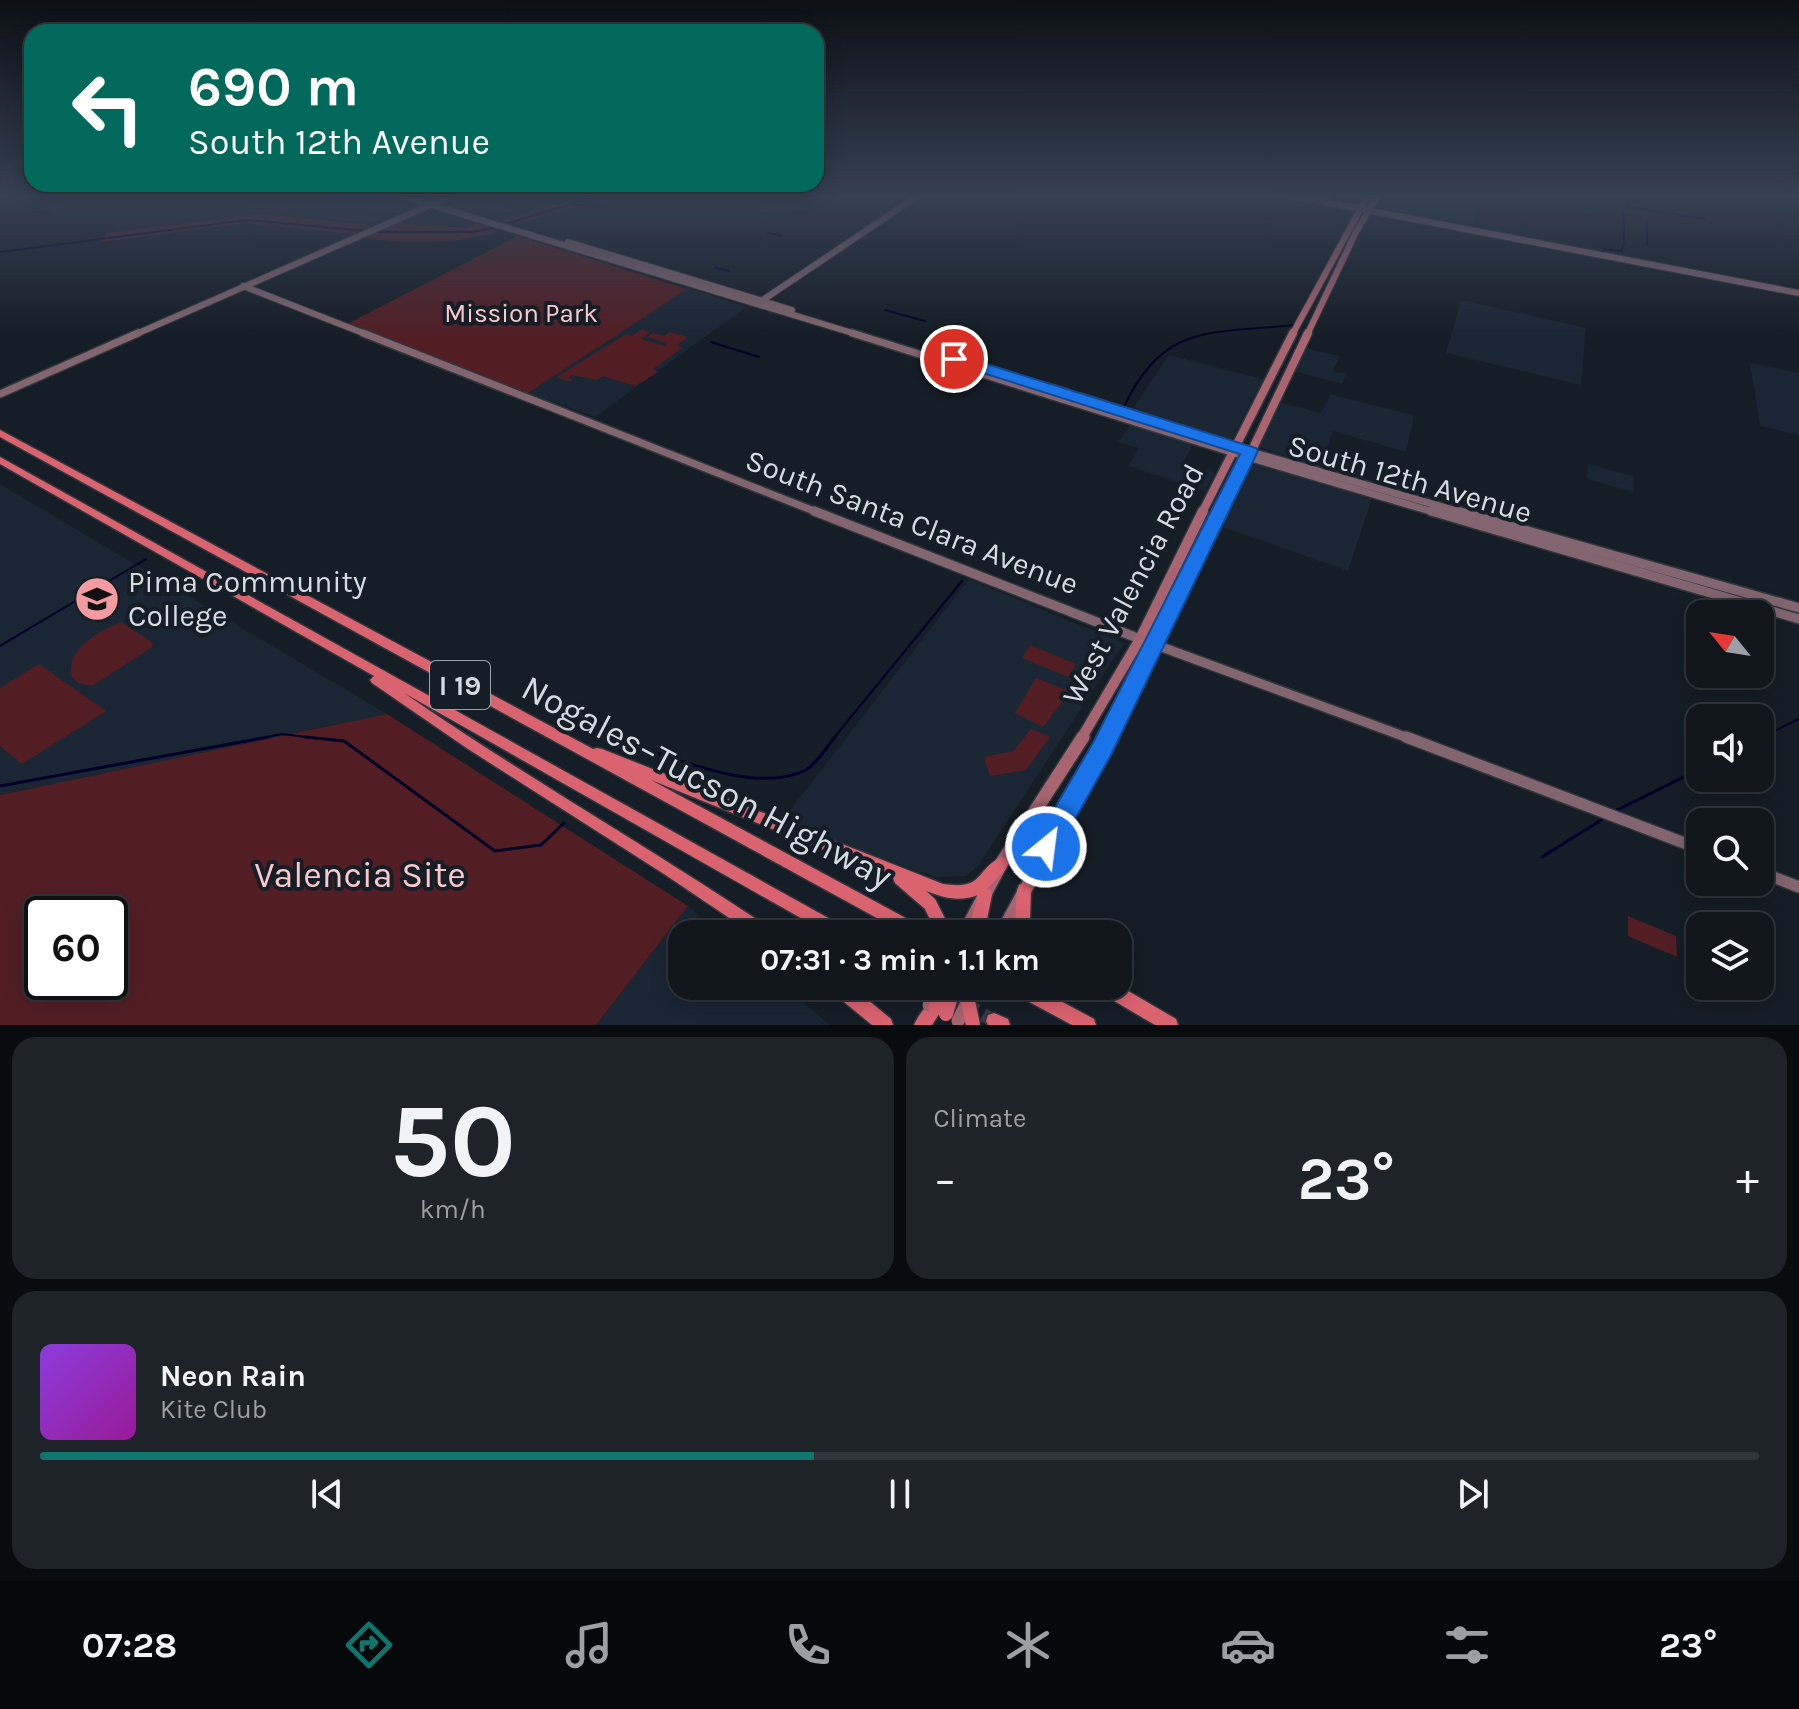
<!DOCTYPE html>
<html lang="en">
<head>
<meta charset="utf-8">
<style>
	body { margin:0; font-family:Karla,sans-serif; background:#1e2329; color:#f1f3f6; height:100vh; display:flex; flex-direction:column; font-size:30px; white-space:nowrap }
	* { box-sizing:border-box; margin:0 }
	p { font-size:26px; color:#9c9fa3 }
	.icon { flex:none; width:44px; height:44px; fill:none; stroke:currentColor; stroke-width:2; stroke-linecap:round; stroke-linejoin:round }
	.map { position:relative; height:1025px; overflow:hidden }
	.sheet { display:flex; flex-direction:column; gap:12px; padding:12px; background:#090c0f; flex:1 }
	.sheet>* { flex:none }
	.hud { position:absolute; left:24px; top:24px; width:800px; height:168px; border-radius:24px; box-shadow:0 4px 20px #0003,0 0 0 2px #30353b; background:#00695c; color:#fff; overflow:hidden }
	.needle { width:52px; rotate:300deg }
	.controls { position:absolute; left:1686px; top:600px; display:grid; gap:16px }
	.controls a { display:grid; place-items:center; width:88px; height:88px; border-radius:16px; background:#10161c; box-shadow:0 4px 20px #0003,0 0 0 2px #30353b; font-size:40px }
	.speed { position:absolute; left:24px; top:896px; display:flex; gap:16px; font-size:40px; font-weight:700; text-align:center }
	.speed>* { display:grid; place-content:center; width:104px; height:104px; border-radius:50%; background:#10161c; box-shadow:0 4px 20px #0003,0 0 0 2px #30353b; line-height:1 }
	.speed .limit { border:4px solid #111; border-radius:12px; background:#fff; color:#111 }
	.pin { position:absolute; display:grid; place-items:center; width:68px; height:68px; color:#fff; margin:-34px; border:4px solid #fff; border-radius:50%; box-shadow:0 2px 8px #0007 }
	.me { position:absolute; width:88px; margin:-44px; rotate:29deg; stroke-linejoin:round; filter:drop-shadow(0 0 6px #0008) }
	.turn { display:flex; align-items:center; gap:28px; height:168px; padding:0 32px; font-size:36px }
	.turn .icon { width:104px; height:104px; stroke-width:2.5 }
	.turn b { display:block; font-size:56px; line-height:68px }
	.big { font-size:60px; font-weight:700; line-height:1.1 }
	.sheet .widget { flex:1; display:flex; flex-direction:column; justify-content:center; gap:12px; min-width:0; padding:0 28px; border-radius:24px; background:#1e2329 }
	.sheet .dial { align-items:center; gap:0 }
	.dial b { font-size:104px; line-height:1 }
	.song { display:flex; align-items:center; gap:24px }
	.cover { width:96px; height:96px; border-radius:12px; background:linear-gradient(135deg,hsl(270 70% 55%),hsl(300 70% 35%)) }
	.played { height:8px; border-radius:4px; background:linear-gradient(90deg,#0f766e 45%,#30353b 45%) }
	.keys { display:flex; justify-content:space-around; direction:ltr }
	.heat { display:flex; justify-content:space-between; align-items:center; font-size:44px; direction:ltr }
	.sheet .tiles { flex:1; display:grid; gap:12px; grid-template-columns:1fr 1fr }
	.widget:last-child { grid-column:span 2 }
	.trip { position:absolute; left:668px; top:920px; width:464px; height:80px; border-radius:24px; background:#10161c; box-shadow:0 4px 20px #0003,0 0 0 2px #30353b; font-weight:700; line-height:80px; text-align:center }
	.tabs { display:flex; height:128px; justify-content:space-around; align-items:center; background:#06090b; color:#9c9fa3 }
	.tabs .icon { width:56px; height:56px }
	.tabs .selected { color:#0f766e }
	.tabs b { font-size:36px; color:#f1f3f6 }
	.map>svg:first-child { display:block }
	.built { fill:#1a2634 }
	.green { fill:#521e24; fill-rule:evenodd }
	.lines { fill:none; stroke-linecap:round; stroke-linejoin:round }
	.stream-far1 { stroke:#000029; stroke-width:2 }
	.stream { stroke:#000029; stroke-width:3 }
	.highway-tunnel { stroke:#323a42; stroke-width:14; stroke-dasharray:14 7; stroke-linecap:butt }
	.secondary-far3-casing { stroke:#31363d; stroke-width:8 }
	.secondary-far2-casing { stroke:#31363d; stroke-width:10 }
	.secondary-far1-casing { stroke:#31363d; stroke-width:12 }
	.secondary-casing { stroke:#31363d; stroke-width:14 }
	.primary-far3-casing { stroke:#31363d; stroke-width:8 }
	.primary-far2-casing { stroke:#31363d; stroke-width:11 }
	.primary-far1-casing { stroke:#31363d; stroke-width:13 }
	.primary-casing { stroke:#31363d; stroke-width:16 }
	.highway-casing { stroke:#31363d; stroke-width:3 }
	.secondary-far3 { stroke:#826571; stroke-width:6 }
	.secondary-far2 { stroke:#826571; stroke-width:7 }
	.secondary-far1 { stroke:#826571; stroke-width:9 }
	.secondary { stroke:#826571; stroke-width:11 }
	.primary-far3 { stroke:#a86471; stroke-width:6 }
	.primary-far2 { stroke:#a86471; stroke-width:8 }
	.primary-far1 { stroke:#a86471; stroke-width:10 }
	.primary { stroke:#a86471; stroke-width:13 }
	.highway { fill:#da6370; fill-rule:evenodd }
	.primary-bridge-casing { stroke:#31363d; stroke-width:16; stroke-linecap:butt }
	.highway-bridge-casing { stroke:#31363d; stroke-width:17; stroke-linecap:butt }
	.primary-bridge { stroke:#a86471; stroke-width:13 }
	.highway-bridge { stroke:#da6370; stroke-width:14 }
	.route { fill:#1a73e8; stroke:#114b97; stroke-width:2 }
	.labels { text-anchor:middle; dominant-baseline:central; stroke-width:8; stroke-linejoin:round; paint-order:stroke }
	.far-park-label { font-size:26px; fill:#fdc6c9; stroke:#151d26 }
	.shield { fill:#151d26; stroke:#9ba2a9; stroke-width:2 }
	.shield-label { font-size:28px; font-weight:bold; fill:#d5dbe1 }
	.street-label { font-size:30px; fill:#d5dbe1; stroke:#151d26 }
	.poi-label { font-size:30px; fill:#d5dbe1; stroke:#151d26; text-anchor:start }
	.near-street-label { font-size:36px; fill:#d5dbe1; stroke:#151d26 }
	.near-park-label { font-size:36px; fill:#fdc6c9; stroke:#151d26 }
</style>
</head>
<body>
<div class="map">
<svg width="1799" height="1025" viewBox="0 0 1799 1025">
	<rect width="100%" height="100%" fill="#151d26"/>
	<g class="built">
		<path d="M329 195H380L413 206 396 214 379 210 367 215 383 219 378 222 361 223 292 216 339 197Z"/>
		<path d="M1385 195H1481L1472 224 1379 207Z"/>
		<path d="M1483 195H1594L1593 214Z"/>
		<path d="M686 287 746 307 595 417 528 393Z"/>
		<path d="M1461 300 1586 328 1581 385 1446 353Z"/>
		<path d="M1305 348 1340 356 1333 371 1346 374 1342 384 1294 371Z"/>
		<path d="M1169 355 1263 379 1232 439 1223 440 1132 410Z"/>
		<path d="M1750 363 1799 373V435L1760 426Z"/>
		<path d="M1330 394 1414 415 1406 452 1333 431 1319 468 1259 447 1279 402 1321 413Z"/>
		<path d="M1131 424 1193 444 1183 463 1215 473 1205 491 1128 466 1139 448 1118 442Z"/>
		<path d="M1257 464 1372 499 1348 571 1223 527 1249 465Z"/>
		<path d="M1588 464 1633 476V492L1587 479Z"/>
		<path d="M0 484 387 714 0 795Z"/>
		<path d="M969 579 1124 643 978 866 966 876 935 877 781 822Z"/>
		<path d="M688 906 721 934H682V986H783L830 1025H596Z"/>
	</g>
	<g class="green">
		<path d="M585 195H611L515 224 502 220Z"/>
		<path d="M262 214 372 225 355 234 245 223 101 242 106 233Z"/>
		<path d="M394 223 465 228 477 223 501 231C465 243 400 246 363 236Z"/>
		<path d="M518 236 687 289 525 395 347 324Z"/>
		<path d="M642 329 650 332 641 339 664 346 667 343 647 337 653 333 664 336 670 332 688 337 677 345 682 348 653 369 658 372 635 386 603 376 597 380 572 375 568 378 573 380 570 382 557 377 626 334 632 336Z"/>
		<path d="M121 622 153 643 151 648 92 686 78 683 71 675C68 647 98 632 121 622Z"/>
		<path d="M1030 645 1076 664 1068 677 1022 658Z"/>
		<path d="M39 664 106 711 22 764 0 746V688Z"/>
		<path d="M1036 678 1070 692 1043 727 1015 713Z"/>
		<path d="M387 714 688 906 596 1025H0V795ZM42 914H110V982H42Z"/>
		<path d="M1031 729 1050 737 1026 770 990 776 984 757 1013 751Z"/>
		<path d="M1628 916 1676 936 1677 957 1628 936Z"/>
	</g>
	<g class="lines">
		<g class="stream-far1">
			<path d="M539 201 542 205"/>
			<path d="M574 205 612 206"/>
			<path d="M1647 220V230"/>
			<path d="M506 224 600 195"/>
			<path d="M375 232H473L496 227"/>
			<path d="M767 232 781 236"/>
			<path d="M1647 232V244"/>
			<path d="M1624 240 1623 210 1627 207 1706 219"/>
			<path d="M1604 249 1621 251 1624 243"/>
			<path d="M0 252 248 220 365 231"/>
			<path d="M716 268 729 271"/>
			<path d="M885 310 925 321"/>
			<path d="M711 342 759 357"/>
			<path d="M1124 407C1163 322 1212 334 1293 325"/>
			<path d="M0 646 146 559"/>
			<path d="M1760 738 1799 719"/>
			<path d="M257 739 282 734 322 739"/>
			<path d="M833 739 962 581"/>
		</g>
		<g class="stream">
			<path d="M305 737 344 741 495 851 541 845 564 823"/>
			<path d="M1760 738 1763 737"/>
			<path d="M642 748C687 763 760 793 806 770 817 764 827 746 835 737"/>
			<path d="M0 786 268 737"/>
			<path d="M1615 811 1700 769"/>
			<path d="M1542 857 1603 819"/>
		</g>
		<path class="highway-tunnel" d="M947 993 994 1021"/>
		<g class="secondary-far3-casing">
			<g id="secondary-far3">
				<path d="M399 195 859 335"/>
				<path d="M1288 195 1799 293"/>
				<path d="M568 242 792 310"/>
				<path d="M243 286 368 335"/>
				<path d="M760 302 919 195"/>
				<path d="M134 335 453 195"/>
			</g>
		</g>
		<g class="secondary-far2-casing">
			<g id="secondary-far2">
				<path d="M363 333 819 513"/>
				<path d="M852 333 1231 452 1437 513"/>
				<path d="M1020 379 1068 393"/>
				<path d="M0 394 138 333"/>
				<path d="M1081 397 1258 454 1464 513"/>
			</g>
		</g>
		<g class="secondary-far1-casing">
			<g id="secondary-far1">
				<path d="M814 511 1140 639 1411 739"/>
				<path d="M1431 511 1799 619"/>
				<path d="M1457 511 1799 608"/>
			</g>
		</g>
		<g class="secondary-casing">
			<g id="secondary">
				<path d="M1406 737 1700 849"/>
				<path d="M1760 872 1799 887"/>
			</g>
		</g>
		<g class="primary-far3-casing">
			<g id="primary-far3">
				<path d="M1292 335 1368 195"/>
				<path d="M1307 335 1356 232 1378 195"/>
			</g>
		</g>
		<g class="primary-far2-casing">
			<g id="primary-far2">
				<path d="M1202 513 1293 333"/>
				<path d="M1222 513 1308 333"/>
			</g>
		</g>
		<g class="primary-far1-casing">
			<g id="primary-far1">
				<path d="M1081 739 1140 639 1203 511"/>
				<path d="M1108 739 1223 511"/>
			</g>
		</g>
		<g class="primary-casing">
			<g id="primary">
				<path d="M964 934 1001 864 1083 737"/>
				<path d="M1001 934 1109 737"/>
				<path d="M968 1001 976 986"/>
			</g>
		</g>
		<g class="highway-casing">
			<g id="highway">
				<path d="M0 430 593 749 597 748 602 749 943 884C985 890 974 871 1001 857L1006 859 1008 864 1006 869 987 889 990 890 992 895 984 934H968L978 895C959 902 944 898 926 891L935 899 953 934H937L925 909 895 883 893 878 651 780 926 929 929 934H906L0 437Z"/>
				<path d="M0 457 848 929 851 934H829L404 693C524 776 651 848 771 929L774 934H753L664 874 468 749 372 683 370 680 374 676 0 464Z"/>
				<path d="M1024 883 1029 885 1031 890 1030 920 1037 929 1040 934H1022L1015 923 1017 890 1019 885Z"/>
				<path d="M1006 917 1011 919 1013 924 1007 934H989C993 926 998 920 1006 917Z"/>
				<path d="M1118 985 1176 1019 1178 1025H1155L1099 992 1097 986Z"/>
				<path d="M830 986H934L932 992C910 1000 884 999 862 995L891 1019 893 1025H872L832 992Z"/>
				<path d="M1009 986H1033L1094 1019 1096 1025H1072L1011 992Z"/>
				<path d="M935 1000 941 1002 943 1008 932 1025H914C918 1016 926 1004 935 1000Z"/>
				<path d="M994 1013 1008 1019 1010 1025H988L986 1021 988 1015Z"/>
			</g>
		</g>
		<use href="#secondary-far3" class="secondary-far3"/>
		<use href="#secondary-far2" class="secondary-far2"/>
		<use href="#secondary-far1" class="secondary-far1"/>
		<use href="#secondary" class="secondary"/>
		<use href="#primary-far3" class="primary-far3"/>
		<use href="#primary-far2" class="primary-far2"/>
		<use href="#primary-far1" class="primary-far1"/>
		<use href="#primary" class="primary"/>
		<use href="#highway" class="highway"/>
		<g class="primary-bridge-casing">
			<g id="primary-bridge">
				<path d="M929 1005 939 986"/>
				<path d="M958 1021 967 1003"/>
			</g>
		</g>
		<g class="highway-bridge-casing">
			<g id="highway-bridge">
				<path d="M968 1001 973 1025"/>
				<path d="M935 1008 961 986"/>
				<path d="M946 1014 952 993"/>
			</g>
		</g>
		<use href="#primary-bridge" class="primary-bridge"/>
		<use href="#highway-bridge" class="highway-bridge"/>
	</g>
	<linearGradient id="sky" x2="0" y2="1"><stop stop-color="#0c1015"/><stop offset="0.58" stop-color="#354052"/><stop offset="1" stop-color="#354052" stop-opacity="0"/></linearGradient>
	<rect width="1799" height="338" fill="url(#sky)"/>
	<path class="route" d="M954 354 1256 448 1258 451 1111 755 1055 855 1046 858 1037 855 1033 847 1037 838 1094 741 1240 454 948 362V356Z"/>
	<defs>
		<g id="university-disc" transform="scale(2.3)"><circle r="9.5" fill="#f49aa1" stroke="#151d26"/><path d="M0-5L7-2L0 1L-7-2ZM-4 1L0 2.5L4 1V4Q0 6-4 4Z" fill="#111"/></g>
	</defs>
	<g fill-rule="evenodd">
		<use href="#university-disc" x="97" y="599"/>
	</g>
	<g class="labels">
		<g class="far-park-label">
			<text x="521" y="313">Mission Park</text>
		</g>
		<rect class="shield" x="430" y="661" width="60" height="48" rx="6"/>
		<g class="shield-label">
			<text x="460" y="685">I 19</text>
		</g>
		<g class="street-label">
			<text transform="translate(1410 479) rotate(16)">South 12th Avenue</text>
			<text transform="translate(912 522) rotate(21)">South Santa Clara Avenue</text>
			<text transform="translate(1133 584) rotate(-62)">West Valencia Road</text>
		</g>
		<g class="poi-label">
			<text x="128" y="582">Pima Community<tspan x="128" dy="34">College</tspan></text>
		</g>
		<g class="near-street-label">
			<text transform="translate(707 782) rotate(28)">Nogales–Tucson Highway</text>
		</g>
		<g class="near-park-label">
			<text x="360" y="875">Valencia Site</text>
		</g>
	</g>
</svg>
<div class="controls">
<a><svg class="needle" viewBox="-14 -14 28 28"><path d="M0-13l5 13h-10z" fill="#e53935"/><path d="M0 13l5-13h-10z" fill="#9c9fa3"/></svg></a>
<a><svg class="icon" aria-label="sound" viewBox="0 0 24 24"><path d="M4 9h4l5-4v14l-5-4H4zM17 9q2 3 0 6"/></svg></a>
<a><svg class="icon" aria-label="search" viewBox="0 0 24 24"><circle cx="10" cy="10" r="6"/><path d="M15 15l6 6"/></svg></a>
<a><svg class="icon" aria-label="layers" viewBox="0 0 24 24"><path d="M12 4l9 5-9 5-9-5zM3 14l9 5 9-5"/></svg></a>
</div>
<div class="speed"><div class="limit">60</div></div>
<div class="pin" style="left:954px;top:359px;background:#d93025"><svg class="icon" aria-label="arrive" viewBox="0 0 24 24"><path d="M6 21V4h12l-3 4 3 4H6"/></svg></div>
<svg class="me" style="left:1046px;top:847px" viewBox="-20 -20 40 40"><circle r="17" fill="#1a73e8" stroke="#fff" stroke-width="3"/><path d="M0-11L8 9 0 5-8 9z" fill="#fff"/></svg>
<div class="trip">07:31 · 3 min · 1.1 km</div>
<div class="hud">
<div class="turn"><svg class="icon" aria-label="left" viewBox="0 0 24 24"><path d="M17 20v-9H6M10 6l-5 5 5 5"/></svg><div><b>690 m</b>South 12th Avenue</div></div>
</div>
</div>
<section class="sheet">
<div class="tiles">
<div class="widget dial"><b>50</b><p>km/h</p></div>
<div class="widget"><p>Climate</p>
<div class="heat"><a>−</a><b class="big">23°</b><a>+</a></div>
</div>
<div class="widget">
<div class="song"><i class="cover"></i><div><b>Neon Rain</b><p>Kite Club</p></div></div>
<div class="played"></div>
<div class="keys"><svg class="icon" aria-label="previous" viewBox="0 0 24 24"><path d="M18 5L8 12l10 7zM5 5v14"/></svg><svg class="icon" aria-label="pause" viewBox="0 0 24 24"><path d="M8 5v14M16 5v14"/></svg><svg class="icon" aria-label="next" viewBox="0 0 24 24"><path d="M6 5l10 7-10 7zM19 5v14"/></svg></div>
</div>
</div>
</section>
<nav class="tabs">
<b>07:28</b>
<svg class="icon selected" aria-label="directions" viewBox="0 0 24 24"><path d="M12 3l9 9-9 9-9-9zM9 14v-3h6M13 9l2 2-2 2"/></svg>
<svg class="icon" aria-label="music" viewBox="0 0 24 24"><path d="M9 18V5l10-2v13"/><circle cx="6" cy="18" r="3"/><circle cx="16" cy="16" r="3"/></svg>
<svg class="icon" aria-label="phone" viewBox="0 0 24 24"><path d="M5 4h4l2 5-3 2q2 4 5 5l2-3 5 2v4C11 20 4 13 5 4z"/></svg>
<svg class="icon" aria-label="climate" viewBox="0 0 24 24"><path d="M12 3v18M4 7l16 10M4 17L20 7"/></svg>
<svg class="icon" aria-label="car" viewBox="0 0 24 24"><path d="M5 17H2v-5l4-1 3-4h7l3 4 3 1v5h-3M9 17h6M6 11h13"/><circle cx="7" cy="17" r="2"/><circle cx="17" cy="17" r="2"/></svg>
<svg class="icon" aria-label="filters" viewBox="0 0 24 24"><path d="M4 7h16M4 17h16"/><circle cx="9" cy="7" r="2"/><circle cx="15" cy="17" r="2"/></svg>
<b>23°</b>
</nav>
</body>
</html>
